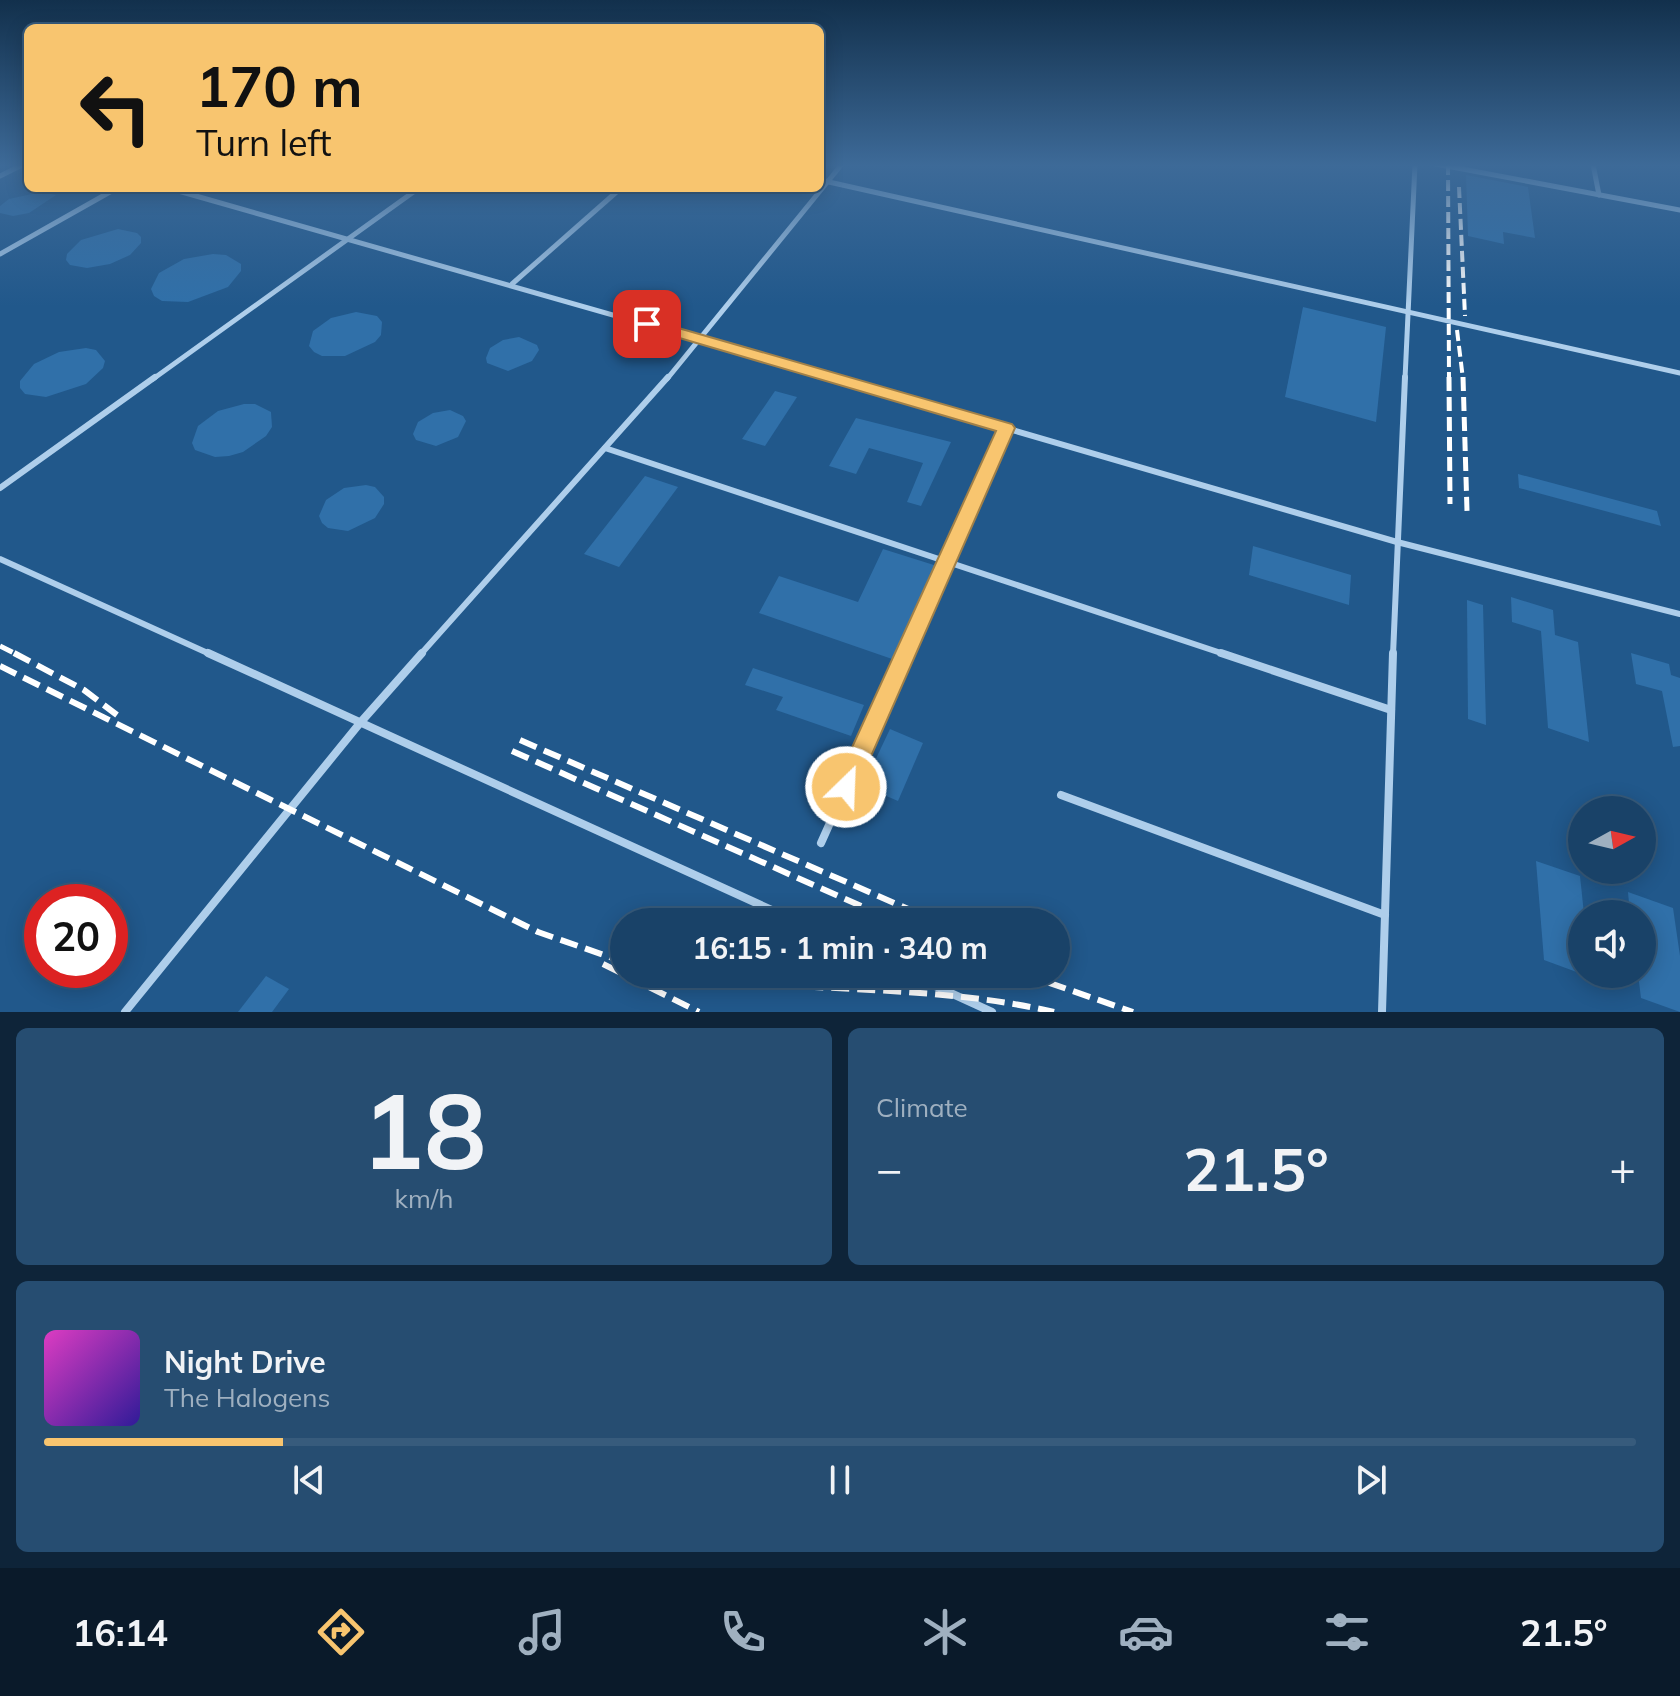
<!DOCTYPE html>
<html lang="en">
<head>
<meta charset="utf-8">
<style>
	body { margin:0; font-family:Mulish,sans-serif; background:#264d71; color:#f1f3f6; height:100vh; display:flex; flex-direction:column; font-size:30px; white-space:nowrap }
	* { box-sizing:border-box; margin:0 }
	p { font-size:26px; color:#9fb0c0 }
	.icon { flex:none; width:44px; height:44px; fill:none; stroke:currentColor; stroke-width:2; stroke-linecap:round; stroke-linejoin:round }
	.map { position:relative; height:1012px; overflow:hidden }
	.side { display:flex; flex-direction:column; gap:16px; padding:16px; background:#0e2439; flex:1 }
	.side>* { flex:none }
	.banner { position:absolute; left:24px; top:24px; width:800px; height:168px; border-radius:12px; box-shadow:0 4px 20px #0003,0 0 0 2px #375b7c; background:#f8c56f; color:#111; overflow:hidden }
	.needle { width:52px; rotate:82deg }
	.buttons { position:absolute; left:1568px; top:796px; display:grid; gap:16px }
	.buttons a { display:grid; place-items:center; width:88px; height:88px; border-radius:50%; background:#194268; box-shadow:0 4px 20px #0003,0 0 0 2px #375b7c; font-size:40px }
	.speed { position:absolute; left:24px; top:884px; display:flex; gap:16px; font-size:40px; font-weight:700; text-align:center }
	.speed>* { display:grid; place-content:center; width:104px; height:104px; border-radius:50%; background:#194268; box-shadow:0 4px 20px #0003,0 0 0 2px #375b7c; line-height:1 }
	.speed .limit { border:12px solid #d22; background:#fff; color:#111 }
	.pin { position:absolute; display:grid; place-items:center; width:68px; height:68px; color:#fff; margin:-34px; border-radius:16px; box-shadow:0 4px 12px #0006 }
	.me { position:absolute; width:88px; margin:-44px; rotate:24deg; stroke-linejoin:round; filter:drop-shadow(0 0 6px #0008) }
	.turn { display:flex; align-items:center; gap:28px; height:168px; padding:0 40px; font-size:36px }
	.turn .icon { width:104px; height:104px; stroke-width:2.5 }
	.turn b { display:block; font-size:56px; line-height:68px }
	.big { font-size:60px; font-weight:700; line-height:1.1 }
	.side .tile { flex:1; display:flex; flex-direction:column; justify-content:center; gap:12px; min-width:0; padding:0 28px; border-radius:12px; background:#264d71 }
	.side .dial { align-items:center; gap:0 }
	.dial b { font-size:104px; line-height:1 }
	.song { display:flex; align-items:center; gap:24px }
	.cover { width:96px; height:96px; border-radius:12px; background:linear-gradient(135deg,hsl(310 70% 55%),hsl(250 70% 35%)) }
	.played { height:8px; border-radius:4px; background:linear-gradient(90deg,#f8c56f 15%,#375b7c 15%) }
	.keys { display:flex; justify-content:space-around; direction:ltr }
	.heat { display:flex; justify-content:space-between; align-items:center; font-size:44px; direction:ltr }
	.side .tiles { flex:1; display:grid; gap:16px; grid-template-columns:1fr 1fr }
	.tile:last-child { grid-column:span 2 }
	.trip { position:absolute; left:610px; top:908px; width:460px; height:80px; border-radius:40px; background:#194268; box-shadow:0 4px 20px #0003,0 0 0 2px #375b7c; font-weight:700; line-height:80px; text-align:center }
	.tab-bar { display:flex; height:128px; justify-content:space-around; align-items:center; background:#0a1a2a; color:#9fb0c0 }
	.tab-bar .icon { width:56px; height:56px }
	.tab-bar .selected { color:#f8c56f }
	.tab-bar b { font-size:36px; color:#f1f3f6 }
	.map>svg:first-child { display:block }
	.building { fill:#3070a9 }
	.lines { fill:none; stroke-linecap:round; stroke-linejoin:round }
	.lane-far2 { stroke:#aeceeb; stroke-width:5 }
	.lane-far1 { stroke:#aeceeb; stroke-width:6 }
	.lane { stroke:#aeceeb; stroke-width:8 }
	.rail-far2 { stroke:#fff; stroke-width:4; stroke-dasharray:11 5; stroke-linecap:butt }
	.rail-far1 { stroke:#fff; stroke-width:5; stroke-dasharray:14 6; stroke-linecap:butt }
	.rail { stroke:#fff; stroke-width:6; stroke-dasharray:18 8; stroke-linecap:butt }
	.route { fill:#f8c56f; stroke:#a18048; stroke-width:2 }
</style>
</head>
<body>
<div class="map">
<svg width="1680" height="1012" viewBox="0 0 1680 1012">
	<rect width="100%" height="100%" fill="#21588b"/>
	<g class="building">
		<path d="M1466 175 1528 187 1535 238 1503 232 1504 244 1468 236Z"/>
		<path d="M41 192 56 195 29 213 13 216 0 213V206L9 199Z"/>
		<path d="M118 229 137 233 141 237V243L130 255 110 264 87 268 70 265 66 260 67 254 81 240Z"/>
		<path d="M213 254 226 255 241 264V271L228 287 188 302 162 301 154 296 151 289 159 273 184 259Z"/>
		<path d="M1303 307 1386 327 1376 422 1285 397Z"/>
		<path d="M356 312 377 316 382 322 381 335 375 342 345 356H322L314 352 309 346 313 331 331 318Z"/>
		<path d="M519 337 537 345 539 350 532 361 508 371 487 363 486 358 490 348 503 340Z"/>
		<path d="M86 348 96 350 105 361 103 368 86 384 46 397 25 394 20 388V381L34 364 59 352Z"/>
		<path d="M775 391 797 397 765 446 742 439Z"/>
		<path d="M244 404H255L271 412 272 427 266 436 243 452 229 456 215 457 195 450 192 443 198 426 218 411Z"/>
		<path d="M450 410 463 416 466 421 458 437 436 446 416 440 413 434 418 422 433 413Z"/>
		<path d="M856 418 951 442 921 506 907 502 923 463 869 448 856 474 829 466Z"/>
		<path d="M1518 474 1657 511 1661 526 1519 488Z"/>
		<path d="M645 476 678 487 619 567 584 554Z"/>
		<path d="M366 485 375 487 384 497V504L375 518 348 531 328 528 322 523 319 516 326 500 344 488Z"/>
		<path d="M1253 546 1351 575 1349 605 1249 575Z"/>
		<path d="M883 549 937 566 895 660 759 613 779 576 858 602Z"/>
		<path d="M1511 597 1553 610 1555 635 1578 642 1589 742 1548 728 1541 631 1512 622Z"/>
		<path d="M1467 600 1483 605 1486 725 1468 719Z"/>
		<path d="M1631 653 1669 664 1671 675 1680 678V746L1673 747 1662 691 1636 684Z"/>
		<path d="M753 668 864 705 851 736 776 710 783 697 745 685Z"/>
		<path d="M890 729 923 743 898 801 863 786Z"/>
		<path d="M1536 861 1580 876 1584 914 1582 974 1544 960Z"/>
		<path d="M1628 892 1673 908 1680 956V1012L1641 998 1638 974H1642V914H1630Z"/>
		<path d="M266 976 289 989 272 1012H238Z"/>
	</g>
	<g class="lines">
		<g class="lane-far2">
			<path d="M1436 164 1680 210"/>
			<path d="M1593 164 1599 195"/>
			<path d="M0 176 24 164"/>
			<path d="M820 180 1680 373"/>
			<path d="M168 188 837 379"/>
			<path d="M0 254 117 188"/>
			<path d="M512 284 621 188"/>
			<path d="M153 379 419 188"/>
			<path d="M667 379 842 164"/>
			<path d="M1405 379 1415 164"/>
		</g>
		<g class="lane-far1">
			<path d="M830 377 1397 542 1680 614"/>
			<path d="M605 448 1227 655"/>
			<path d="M0 488 155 377"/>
			<path d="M0 559 212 655"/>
			<path d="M420 655 668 377"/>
			<path d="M905 655 1006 428"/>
			<path d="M1393 655 1405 377"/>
		</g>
		<g class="lane">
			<path d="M208 653 798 922"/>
			<path d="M1221 653 1391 710"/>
			<path d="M1061 795 1385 915"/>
			<path d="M821 843 906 653"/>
			<path d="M909 974 992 1012"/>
			<path d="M125 1012 360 723 422 653"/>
			<path d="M1382 1012 1393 653"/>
		</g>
		<g class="rail-far2">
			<path d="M1448 164 1449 379"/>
			<path d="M1459 187 1465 316"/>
			<path d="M1457 330 1463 379"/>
		</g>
		<g class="rail-far1">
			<path d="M1449 377 1450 504"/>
			<path d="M1463 377 1467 511"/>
			<path d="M0 646 18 655"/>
		</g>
		<g class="rail">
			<path d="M14 653 84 690 117 715"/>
			<path d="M0 666 538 932 624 962"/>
			<path d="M520 740 938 922"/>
			<path d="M512 751 897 922"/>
			<path d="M603 964 699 1012"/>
			<path d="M676 974C802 994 929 983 1054 1012"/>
			<path d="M1024 974 1133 1012"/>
		</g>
	</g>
	<linearGradient id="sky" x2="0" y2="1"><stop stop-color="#12304c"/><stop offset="0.54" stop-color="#3d6a98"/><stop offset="1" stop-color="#3d6a98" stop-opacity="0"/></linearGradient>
	<rect width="1680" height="306" fill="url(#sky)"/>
	<path class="route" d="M647 319 1012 424 1015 428 854 795 846 798 838 795 834 787 996 431 642 327V320Z"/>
</svg>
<div class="buttons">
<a><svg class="needle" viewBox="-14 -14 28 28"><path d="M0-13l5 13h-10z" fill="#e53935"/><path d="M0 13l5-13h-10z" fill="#9fb0c0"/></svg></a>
<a><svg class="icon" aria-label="sound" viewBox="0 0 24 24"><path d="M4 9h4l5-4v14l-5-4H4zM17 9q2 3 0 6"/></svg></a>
</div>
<div class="speed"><div class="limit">20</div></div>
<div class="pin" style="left:647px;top:324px;background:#d93025"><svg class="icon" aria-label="arrive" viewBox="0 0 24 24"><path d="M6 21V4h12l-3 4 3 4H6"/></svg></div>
<svg class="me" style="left:846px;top:787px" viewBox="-20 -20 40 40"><circle r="17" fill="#f8c56f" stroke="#fff" stroke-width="3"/><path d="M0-11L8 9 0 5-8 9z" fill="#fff"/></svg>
<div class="trip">16:15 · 1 min · 340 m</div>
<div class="banner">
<div class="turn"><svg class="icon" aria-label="left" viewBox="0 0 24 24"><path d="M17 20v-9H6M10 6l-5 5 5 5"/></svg><div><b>170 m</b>Turn left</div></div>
</div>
</div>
<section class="side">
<div class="tiles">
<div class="tile dial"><b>18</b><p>km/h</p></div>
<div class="tile"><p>Climate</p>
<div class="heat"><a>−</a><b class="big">21.5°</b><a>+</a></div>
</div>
<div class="tile">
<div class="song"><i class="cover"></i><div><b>Night Drive</b><p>The Halogens</p></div></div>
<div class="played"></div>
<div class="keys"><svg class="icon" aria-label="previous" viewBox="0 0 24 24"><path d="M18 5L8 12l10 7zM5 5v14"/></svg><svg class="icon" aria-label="pause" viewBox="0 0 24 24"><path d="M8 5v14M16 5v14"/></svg><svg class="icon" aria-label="next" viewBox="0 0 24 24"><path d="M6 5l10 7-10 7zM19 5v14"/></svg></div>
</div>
</div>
</section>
<nav class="tab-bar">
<b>16:14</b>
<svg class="icon selected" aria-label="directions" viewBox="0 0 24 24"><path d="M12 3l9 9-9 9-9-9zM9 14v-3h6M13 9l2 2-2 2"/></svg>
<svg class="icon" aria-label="music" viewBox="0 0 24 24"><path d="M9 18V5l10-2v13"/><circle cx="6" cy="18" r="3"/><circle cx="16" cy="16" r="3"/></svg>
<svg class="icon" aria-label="phone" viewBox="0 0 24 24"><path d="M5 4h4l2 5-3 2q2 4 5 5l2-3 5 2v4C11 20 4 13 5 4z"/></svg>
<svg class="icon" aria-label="climate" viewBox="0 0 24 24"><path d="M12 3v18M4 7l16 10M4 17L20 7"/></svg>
<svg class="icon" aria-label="car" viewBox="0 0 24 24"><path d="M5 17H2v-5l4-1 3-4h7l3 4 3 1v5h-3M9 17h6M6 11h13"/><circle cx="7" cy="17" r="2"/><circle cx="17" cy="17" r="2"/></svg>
<svg class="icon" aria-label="filters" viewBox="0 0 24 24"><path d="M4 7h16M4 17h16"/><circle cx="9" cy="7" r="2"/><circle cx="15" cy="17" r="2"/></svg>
<b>21.5°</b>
</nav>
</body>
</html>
